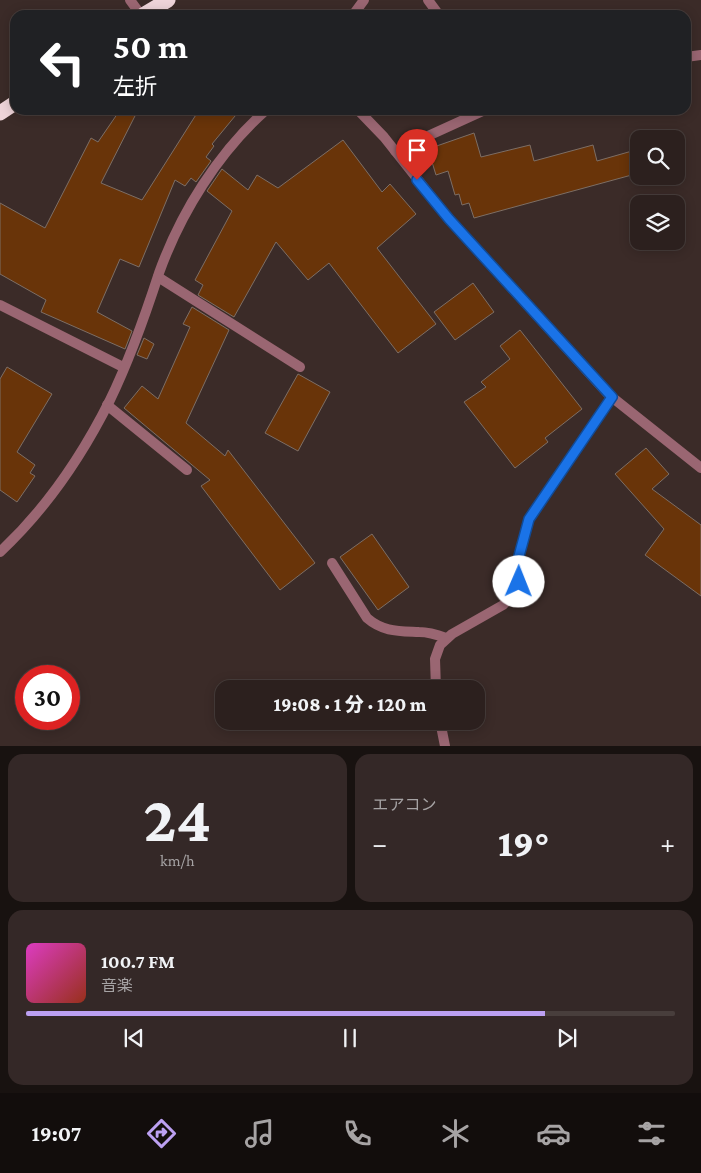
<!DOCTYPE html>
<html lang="ja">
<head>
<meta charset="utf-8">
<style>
	body { margin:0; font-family:"Crimson Pro","Noto Sans JP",serif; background:#342827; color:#f1f3f6; height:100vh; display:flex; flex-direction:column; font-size:19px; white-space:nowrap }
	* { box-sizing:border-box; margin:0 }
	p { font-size:16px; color:#a6a3a4 }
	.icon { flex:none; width:28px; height:28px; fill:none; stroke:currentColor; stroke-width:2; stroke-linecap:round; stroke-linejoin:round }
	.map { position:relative; height:746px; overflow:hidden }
	.sheet { display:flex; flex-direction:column; gap:8px; padding:8px; background:#181210; flex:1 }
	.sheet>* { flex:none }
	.banner { position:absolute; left:10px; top:10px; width:681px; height:105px; border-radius:15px; box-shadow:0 2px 12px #0003,0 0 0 1px #483e3c; background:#202124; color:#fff; overflow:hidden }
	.buttons { position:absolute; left:630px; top:130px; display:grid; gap:10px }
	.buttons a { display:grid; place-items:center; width:55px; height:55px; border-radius:10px; background:#2c201e; box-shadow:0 2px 12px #0003,0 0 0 1px #483e3c; font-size:25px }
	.speed { position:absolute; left:15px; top:665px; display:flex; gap:10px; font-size:25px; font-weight:700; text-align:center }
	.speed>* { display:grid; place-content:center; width:65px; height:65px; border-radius:50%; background:#2c201e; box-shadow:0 2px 12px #0003,0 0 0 1px #483e3c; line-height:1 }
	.speed .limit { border:8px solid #d22; background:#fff; color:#111 }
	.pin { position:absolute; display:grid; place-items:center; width:42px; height:42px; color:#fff; margin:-51px -21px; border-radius:50% 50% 50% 0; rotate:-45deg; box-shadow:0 0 5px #0007 }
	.pin .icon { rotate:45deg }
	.me { position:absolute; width:55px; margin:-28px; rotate:1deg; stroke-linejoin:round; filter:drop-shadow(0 0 4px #0008) }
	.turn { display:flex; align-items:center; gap:18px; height:105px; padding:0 20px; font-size:22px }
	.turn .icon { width:65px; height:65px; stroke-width:2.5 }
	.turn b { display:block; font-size:35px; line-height:42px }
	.big { font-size:38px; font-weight:800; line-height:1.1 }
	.sheet .tile { flex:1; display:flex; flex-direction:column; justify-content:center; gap:8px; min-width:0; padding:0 18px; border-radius:15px; background:#342827 }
	.sheet .dial { align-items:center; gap:0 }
	.dial b { font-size:65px; line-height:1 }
	.song { display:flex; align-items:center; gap:15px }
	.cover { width:60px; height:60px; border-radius:8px; background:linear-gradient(135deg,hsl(310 70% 55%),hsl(10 70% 35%)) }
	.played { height:5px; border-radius:2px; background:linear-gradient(90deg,#bca0f2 80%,#483e3c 80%) }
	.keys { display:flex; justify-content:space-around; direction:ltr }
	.heat { display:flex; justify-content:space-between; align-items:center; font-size:28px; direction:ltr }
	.sheet .tiles { flex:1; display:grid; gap:8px; grid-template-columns:1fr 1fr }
	.tile:last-child { grid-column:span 2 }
	.trip { position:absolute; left:215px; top:680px; width:270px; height:50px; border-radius:15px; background:#2c201e; box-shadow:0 2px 12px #0003,0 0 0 1px #483e3c; font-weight:800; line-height:50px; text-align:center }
	.menu { display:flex; height:80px; justify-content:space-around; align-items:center; background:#120d0c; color:#a6a3a4 }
	.menu .icon { width:35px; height:35px }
	.menu .on { color:#bca0f2 }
	.menu b { font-size:22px; color:#f1f3f6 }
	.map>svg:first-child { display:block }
	.building { fill:#693409; stroke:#7d6e65 }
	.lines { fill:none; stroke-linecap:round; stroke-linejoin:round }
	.lane { stroke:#9a6672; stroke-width:10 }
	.street { stroke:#9a6672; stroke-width:10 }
	.highway { stroke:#eed4d9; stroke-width:15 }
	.route-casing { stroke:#114b97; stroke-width:12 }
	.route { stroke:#1a73e8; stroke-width:9 }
</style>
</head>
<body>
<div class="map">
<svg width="701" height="746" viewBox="0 0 701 746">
	<rect width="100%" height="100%" fill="#3b2b28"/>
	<g class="building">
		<path d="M120 110H138L101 183 142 200 199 110H240L212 144 214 146 206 157 211 161 196 182 191 178 185 186 175 180 139 267 120 259 97 312 132 331 125 349 41 312 46 300 0 274V203L45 228 91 138 98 142Z"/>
		<path d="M474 133 481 157 530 145 534 161 593 145 597 161 639 149V173L474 218 469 203 462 205 459 194 455 195 448 171 436 175 428 149Z"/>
		<path d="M343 140 382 192 390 184 416 214 377 248 436 324 398 353 329 263 308 280 276 242 234 317 198 295 203 285 195 280 232 211 207 191 222 169 248 190 257 175 278 188Z"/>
		<path d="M473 283 494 312 455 340 434 312Z"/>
		<path d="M192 307 229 330 186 423 225 456 228 450 315 563 280 590 201 486 210 480 124 408 142 386 158 399 190 327 183 324Z"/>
		<path d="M520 330 582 409 545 438 548 442 515 468 464 402 486 387 481 382 510 359 500 346Z"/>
		<path d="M144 338 154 344 147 359 137 355Z"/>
		<path d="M7 367 52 394 17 452 35 465 30 473 35 476 17 502 0 490V379Z"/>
		<path d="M298 374 330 392 298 451 265 433Z"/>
		<path d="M646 448 669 474 652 489 701 525V596L645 555 664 529 615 474Z"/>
		<path d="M372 534 409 587 378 610 340 557Z"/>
	</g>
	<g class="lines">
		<g class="lane">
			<path d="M130 0 141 15"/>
			<path d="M158 277 300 367"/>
			<path d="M0 305 123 367"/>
			<path d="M107 405 187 470"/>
			<path d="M332 563 367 618C383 632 399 631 419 632 429 632 438 635 446 638"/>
		</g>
		<g class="street">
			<path d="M428 0 439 15"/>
			<path d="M353 15 364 0"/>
			<path d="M686 57 701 55"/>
			<path d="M358 110 384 137 449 219 608 394 701 468"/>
			<path d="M395 151 485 110"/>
			<path d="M0 552C46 509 82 456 110 400 130 359 145 316 159 273 181 212 218 153 266 110"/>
			<path d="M436 689 435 659 440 645 452 634 503 605 512 596 519 582V556L529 519 612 397"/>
			<path d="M440 721 445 746"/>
		</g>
		<g class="highway">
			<path d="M143 15 168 0"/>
			<path d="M0 113 15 103"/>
		</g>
	</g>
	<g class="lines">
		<g class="route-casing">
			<path id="route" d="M417 180 449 219 612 397 529 519 519 556V582"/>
		</g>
		<use href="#route" class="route"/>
	</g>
</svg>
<div class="buttons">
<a><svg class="icon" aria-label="search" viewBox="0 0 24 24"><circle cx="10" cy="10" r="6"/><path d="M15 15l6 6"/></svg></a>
<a><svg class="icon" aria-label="layers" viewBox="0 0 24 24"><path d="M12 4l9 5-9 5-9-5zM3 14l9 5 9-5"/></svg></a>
</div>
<div class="speed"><div class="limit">30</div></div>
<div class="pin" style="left:417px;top:180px;background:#d93025"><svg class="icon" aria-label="arrive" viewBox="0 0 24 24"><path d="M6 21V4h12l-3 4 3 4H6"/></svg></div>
<svg class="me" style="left:519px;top:582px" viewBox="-20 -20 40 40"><circle r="19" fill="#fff"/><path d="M0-13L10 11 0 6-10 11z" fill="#1a73e8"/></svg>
<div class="trip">19:08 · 1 分 · 120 m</div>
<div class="banner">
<div class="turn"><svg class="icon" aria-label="left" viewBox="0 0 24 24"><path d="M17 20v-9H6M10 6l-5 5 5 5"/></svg><div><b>50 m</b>左折</div></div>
</div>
</div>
<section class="sheet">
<div class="tiles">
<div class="tile dial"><b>24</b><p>km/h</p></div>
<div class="tile"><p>エアコン</p>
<div class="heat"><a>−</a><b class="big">19°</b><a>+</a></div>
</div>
<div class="tile">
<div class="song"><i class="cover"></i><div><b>100.7 FM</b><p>音楽</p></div></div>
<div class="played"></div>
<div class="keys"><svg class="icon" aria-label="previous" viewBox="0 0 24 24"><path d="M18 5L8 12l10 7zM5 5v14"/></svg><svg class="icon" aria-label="pause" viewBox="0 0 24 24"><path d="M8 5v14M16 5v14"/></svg><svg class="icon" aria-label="next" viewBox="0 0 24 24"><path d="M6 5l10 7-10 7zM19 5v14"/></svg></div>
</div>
</div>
</section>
<nav class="menu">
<b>19:07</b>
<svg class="icon on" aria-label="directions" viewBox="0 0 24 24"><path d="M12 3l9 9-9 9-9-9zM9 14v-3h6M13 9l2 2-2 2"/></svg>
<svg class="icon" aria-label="music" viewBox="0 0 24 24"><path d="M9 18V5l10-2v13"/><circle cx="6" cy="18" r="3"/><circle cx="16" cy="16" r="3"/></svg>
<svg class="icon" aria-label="phone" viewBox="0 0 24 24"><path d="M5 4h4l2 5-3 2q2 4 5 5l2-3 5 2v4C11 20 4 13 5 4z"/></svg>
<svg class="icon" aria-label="climate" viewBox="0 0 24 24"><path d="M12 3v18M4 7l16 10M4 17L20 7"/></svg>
<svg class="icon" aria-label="car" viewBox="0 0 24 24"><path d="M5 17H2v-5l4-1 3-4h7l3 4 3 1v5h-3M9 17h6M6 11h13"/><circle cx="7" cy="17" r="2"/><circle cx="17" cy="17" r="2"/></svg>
<svg class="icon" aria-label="filters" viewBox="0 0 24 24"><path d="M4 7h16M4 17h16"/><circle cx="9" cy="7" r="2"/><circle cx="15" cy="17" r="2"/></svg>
</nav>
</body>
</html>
